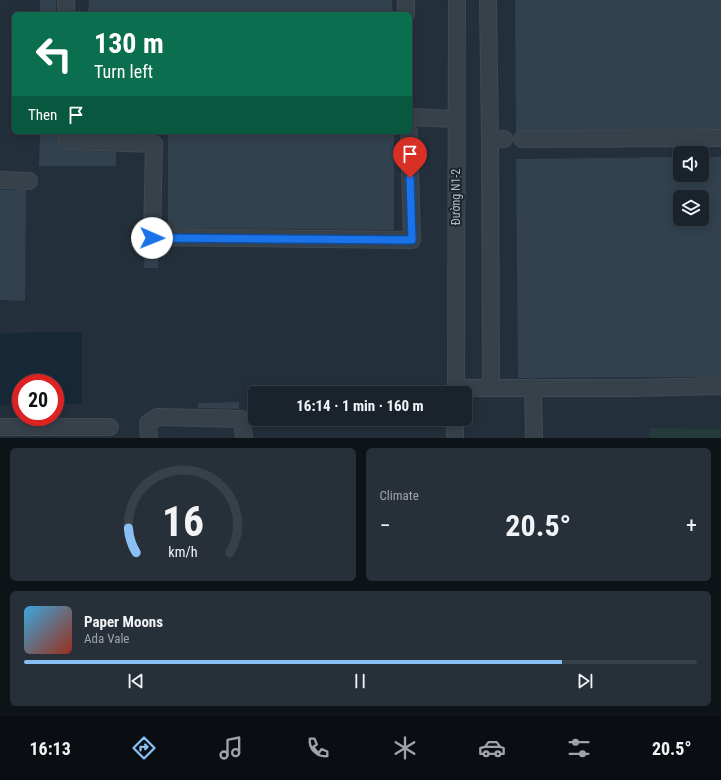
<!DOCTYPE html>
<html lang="en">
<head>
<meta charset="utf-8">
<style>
	body { margin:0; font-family:"Roboto Condensed",sans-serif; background:#272f38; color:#f1f3f6; height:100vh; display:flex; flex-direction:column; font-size:15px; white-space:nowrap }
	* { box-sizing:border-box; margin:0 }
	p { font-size:13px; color:#9fa4a9 }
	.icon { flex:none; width:22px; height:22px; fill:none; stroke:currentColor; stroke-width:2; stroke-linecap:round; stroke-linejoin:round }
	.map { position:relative; height:438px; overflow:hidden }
	.panel { display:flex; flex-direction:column; gap:10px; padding:10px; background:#0e1318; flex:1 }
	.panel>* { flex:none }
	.top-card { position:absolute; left:12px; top:12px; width:400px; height:122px; border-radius:6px; box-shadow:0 2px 10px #0003,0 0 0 1px #384048; background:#0b6e4f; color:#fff; overflow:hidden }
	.buttons { position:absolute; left:673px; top:146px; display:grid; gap:8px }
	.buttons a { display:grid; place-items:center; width:36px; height:36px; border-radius:6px; background:#1a232c; box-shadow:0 2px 10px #0003,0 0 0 1px #384048; font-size:20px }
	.speed { position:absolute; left:12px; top:374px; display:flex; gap:8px; font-size:20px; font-weight:700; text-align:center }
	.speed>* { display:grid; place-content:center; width:52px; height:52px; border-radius:50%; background:#1a232c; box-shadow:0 2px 10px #0003,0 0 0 1px #384048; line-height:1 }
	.speed .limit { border:6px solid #d22; background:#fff; color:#111 }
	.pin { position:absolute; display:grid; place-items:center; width:34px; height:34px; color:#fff; margin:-41px -17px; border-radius:50% 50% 50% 0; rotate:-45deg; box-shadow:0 0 4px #0007 }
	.pin .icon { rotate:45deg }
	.me { position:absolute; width:44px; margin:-22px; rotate:91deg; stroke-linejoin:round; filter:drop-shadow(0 0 3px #0008) }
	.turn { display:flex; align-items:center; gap:14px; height:84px; padding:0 16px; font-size:18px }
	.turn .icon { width:52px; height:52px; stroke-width:2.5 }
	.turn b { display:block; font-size:28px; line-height:34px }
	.then { display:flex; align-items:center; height:38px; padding:0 16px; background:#0003; gap:8px; font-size:15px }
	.big { font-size:30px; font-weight:700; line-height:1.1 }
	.panel .widget { flex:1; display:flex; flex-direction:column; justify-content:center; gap:6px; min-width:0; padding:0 14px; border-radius:6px; background:#272f38 }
	.panel .dial { align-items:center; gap:0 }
	.dial svg { height:104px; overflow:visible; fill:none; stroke:#384048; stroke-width:7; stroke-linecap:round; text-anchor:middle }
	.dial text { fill:#f1f3f6; stroke:none }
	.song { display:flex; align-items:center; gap:12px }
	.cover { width:48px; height:48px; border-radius:6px; background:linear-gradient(135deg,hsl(200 70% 55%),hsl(10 70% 35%)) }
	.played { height:4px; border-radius:2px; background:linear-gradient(90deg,#89bff3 80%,#384048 80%) }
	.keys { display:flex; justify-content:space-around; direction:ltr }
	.heat { display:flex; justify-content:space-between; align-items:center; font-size:22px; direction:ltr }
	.panel .tiles { flex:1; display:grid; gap:10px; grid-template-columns:1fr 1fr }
	.widget:last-child { grid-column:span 2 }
	.trip { position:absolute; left:248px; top:386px; width:224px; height:40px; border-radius:6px; background:#1a232c; box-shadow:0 2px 10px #0003,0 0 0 1px #384048; font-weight:700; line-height:40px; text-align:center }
	.tabs { display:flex; height:64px; justify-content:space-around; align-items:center; background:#0a0e12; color:#9fa4a9 }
	.tabs .icon { width:28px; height:28px }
	.tabs .on { color:#89bff3 }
	.tabs b { font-size:18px; color:#f1f3f6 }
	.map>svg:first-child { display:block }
	.green { fill:#253b3b }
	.water { fill:#172837 }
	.building { fill:#32414e; fill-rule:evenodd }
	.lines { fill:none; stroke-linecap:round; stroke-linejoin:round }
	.minor-casing { stroke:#404a53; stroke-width:18 }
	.minor { stroke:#37414a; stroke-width:16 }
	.route-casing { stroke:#114b97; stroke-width:10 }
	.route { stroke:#1a73e8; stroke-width:7 }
	.labels { text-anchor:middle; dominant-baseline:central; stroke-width:4; stroke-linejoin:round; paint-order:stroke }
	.street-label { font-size:12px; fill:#b2bcc6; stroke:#1c262f }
</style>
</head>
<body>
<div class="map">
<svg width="721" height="438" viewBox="0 0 721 438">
	<rect width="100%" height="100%" fill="#232f3a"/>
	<path class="green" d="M649 428 721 429V438H650Z"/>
	<path class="water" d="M82 332V404H55V383H21V404L0 405V333Z"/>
	<g class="building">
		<rect x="40" y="0" width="16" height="14"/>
		<path d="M89 0H392V14L88 11Z"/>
		<path d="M515 0H721V129L522 130 516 132Z"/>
		<path d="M40 132H58V144L62 149 66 150 116 152V166H39Z"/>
		<path d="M168 132H394V230L168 228Z"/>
		<path d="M680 157V175H702V157H721V377L518 378 516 159ZM680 197H702V219H680Z"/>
		<path d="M0 190H26L25 301 0 300Z"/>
		<path d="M145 247H158V268H144Z"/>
		<path d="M239 402V409L198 408V403Z"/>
	</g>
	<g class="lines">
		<g class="minor-casing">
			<g id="minor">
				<path d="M406 0V14"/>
				<path d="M488 0 490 140 491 387"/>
				<path d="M66 14V0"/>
				<path d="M410 117 456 119"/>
				<path d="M67 132V141L154 144 152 237 412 240 409 132"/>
				<path d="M522 139 721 138"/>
				<path d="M490 140 504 139"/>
				<path d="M0 180 29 181"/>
				<path d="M533 387 534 438"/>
				<path d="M456 388H633L721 386"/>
				<path d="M456 393 457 0"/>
				<path d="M0 427H110"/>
				<path d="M149 438 148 423 158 417 242 419 244 438"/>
				<path d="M455 438V419"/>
			</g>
		</g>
		<use href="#minor" class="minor"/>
	</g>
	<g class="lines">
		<g class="route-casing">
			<path id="route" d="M152 238 412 240 410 178"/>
		</g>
		<use href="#route" class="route"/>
	</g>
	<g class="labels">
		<g class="street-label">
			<text transform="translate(456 197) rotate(-90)">Đường N1-2</text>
		</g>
	</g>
</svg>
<div class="buttons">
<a><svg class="icon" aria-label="sound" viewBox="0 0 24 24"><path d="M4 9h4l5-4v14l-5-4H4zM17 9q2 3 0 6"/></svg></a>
<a><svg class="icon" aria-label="layers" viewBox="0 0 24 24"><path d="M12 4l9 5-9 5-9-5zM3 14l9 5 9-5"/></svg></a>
</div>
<div class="speed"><div class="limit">20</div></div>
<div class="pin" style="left:410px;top:178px;background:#d93025"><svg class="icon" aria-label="arrive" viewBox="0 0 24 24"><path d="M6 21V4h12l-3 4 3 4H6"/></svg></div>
<svg class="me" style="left:152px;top:238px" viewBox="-20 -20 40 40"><circle r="19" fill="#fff"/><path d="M0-13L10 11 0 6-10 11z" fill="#1a73e8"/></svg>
<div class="trip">16:14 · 1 min · 160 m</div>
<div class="top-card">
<div class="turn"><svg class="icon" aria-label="left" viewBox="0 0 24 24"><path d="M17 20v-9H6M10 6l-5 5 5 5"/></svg><div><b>130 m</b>Turn left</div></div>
<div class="then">Then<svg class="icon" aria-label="arrive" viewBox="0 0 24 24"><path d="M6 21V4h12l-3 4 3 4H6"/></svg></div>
</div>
</div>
<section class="panel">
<div class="tiles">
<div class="widget dial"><svg viewBox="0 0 100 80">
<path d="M14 69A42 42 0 1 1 86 69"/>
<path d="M14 69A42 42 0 0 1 8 50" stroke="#89bff3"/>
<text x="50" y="56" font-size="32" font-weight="700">16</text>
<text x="50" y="72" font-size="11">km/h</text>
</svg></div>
<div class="widget"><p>Climate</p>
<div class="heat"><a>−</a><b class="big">20.5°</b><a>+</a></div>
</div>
<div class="widget">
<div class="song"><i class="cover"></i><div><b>Paper Moons</b><p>Ada Vale</p></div></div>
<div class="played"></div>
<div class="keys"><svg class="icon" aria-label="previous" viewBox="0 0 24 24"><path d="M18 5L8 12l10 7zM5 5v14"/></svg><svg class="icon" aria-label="pause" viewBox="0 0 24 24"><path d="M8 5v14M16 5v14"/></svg><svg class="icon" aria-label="next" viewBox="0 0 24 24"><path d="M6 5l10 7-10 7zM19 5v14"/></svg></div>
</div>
</div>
</section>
<nav class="tabs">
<b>16:13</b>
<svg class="icon on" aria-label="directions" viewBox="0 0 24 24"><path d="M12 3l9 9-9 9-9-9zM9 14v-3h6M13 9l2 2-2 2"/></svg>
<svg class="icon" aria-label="music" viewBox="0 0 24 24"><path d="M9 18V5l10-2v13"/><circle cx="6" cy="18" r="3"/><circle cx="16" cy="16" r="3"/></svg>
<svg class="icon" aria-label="phone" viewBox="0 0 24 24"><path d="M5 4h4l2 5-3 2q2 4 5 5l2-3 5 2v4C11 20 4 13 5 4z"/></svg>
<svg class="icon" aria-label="climate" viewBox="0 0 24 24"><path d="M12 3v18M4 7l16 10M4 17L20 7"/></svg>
<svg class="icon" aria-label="car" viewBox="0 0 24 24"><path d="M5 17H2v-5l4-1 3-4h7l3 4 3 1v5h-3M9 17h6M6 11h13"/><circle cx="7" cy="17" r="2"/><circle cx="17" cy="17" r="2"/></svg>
<svg class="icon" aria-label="filters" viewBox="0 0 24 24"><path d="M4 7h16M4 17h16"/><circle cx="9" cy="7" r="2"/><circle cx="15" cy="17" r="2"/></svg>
<b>20.5°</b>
</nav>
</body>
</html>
